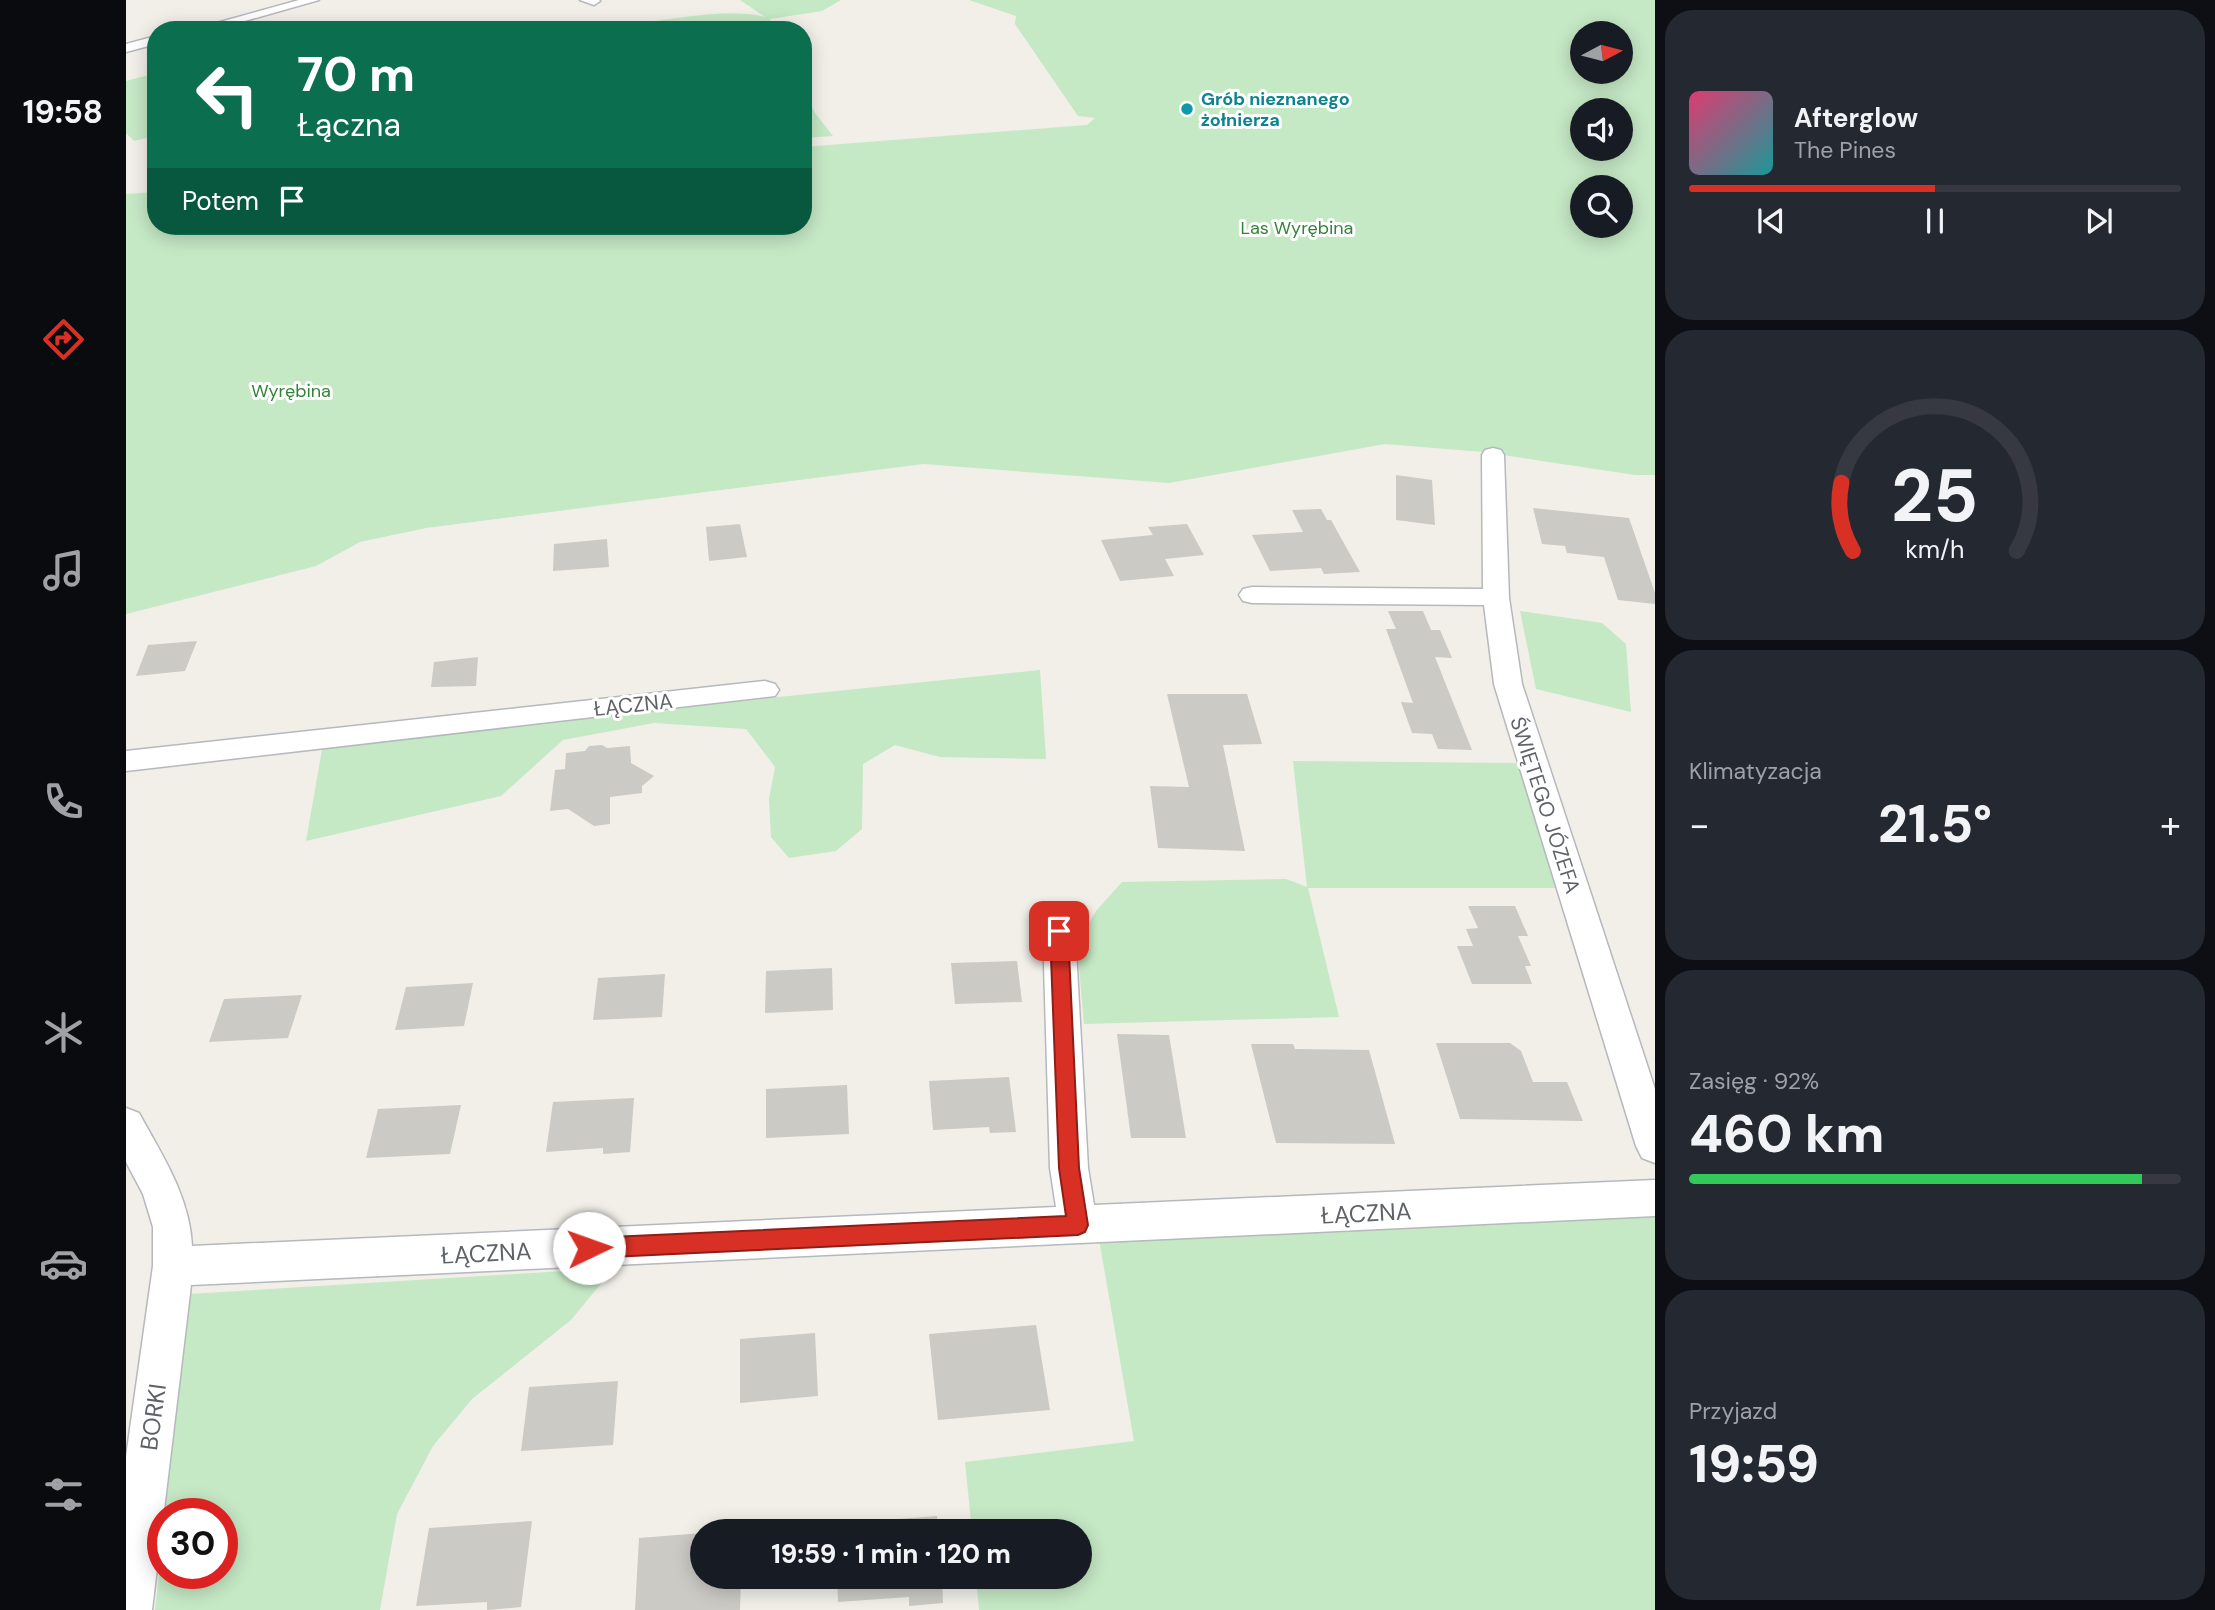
<!DOCTYPE html>
<html lang="pl">
<head>
<meta charset="utf-8">
<style>
	body { margin:0; font-family:"DM Sans",sans-serif; background:#242831; color:#f1f3f6; height:100vh; display:flex; flex-direction:column; font-size:26px; white-space:nowrap }
	* { box-sizing:border-box; margin:0 }
	p { font-size:23px; color:#9ea1a6 }
	.icon { flex:none; width:38px; height:38px; fill:none; stroke:currentColor; stroke-width:2; stroke-linecap:round; stroke-linejoin:round }
	.map { position:relative; flex:1; overflow:hidden }
	.details { display:flex; flex-direction:column; gap:10px; padding:10px; background:#0d0f14; width:560px }
	.details>* { flex:none }
	.guide { position:absolute; left:21px; top:21px; width:665px; height:214px; border-radius:28px; box-shadow:0 4px 18px #0003; background:#0b6e4f; color:#fff; overflow:hidden }
	.needle { width:46px; rotate:83deg }
	.controls { position:absolute; left:1444px; top:21px; display:grid; gap:14px }
	.controls a { display:grid; place-items:center; width:63px; height:63px; border-radius:50%; background:#171b24; box-shadow:0 4px 18px #0003; font-size:35px }
	.speed { position:absolute; left:21px; top:1498px; display:flex; gap:14px; font-size:35px; font-weight:700; text-align:center }
	.speed>* { display:grid; place-content:center; width:91px; height:91px; border-radius:50%; background:#171b24; box-shadow:0 4px 18px #0003; line-height:1 }
	.speed .limit { border:10px solid #d22; background:#fff; color:#111 }
	.pin { position:absolute; display:grid; place-items:center; width:60px; height:60px; color:#fff; margin:-30px; border-radius:14px; box-shadow:0 4px 10px #0006 }
	.me { position:absolute; width:77px; margin:-38px; rotate:87deg; stroke-linejoin:round; filter:drop-shadow(0 0 5px #0008) }
	.turn { display:flex; align-items:center; gap:24px; height:147px; padding:0 35px; font-size:32px }
	.turn .icon { width:91px; height:91px; stroke-width:2.5 }
	.turn b { display:block; font-size:49px; line-height:60px }
	.then { display:flex; align-items:center; height:66px; padding:0 35px; background:#0003; gap:14px; font-size:26px }
	.big { font-size:52px; font-weight:800; line-height:1.1 }
	.details .tile { flex:1; display:flex; flex-direction:column; justify-content:center; gap:10px; min-width:0; padding:0 24px; border-radius:28px; background:#242831 }
	.details .dial { align-items:center; gap:0 }
	.dial svg { height:182px; overflow:visible; fill:none; stroke:#363941; stroke-width:7; stroke-linecap:round; text-anchor:middle }
	.dial text { fill:#f1f3f6; stroke:none }
	.song { display:flex; align-items:center; gap:21px }
	.cover { width:84px; height:84px; border-radius:10px; background:linear-gradient(135deg,hsl(340 70% 55%),hsl(180 70% 35%)) }
	.played { height:7px; border-radius:4px; background:linear-gradient(90deg,#d93025 50%,#363941 50%) }
	.keys { display:flex; justify-content:space-around; direction:ltr }
	.heat { display:flex; justify-content:space-between; align-items:center; font-size:38px; direction:ltr }
	.charge { height:10px; border-radius:5px; background:linear-gradient(90deg,#34c759 92%,#363941 0) }
	.trip { position:absolute; left:564px; top:1519px; width:402px; height:70px; border-radius:35px; background:#171b24; box-shadow:0 4px 18px #0003; font-weight:800; line-height:70px; text-align:center }
	main { display:flex; flex:1; min-height:0 }
	.dock { display:flex; flex-direction:column; width:126px; justify-content:space-around; align-items:center; background:#090b0e; color:#9ea1a6 }
	.dock .icon { width:49px; height:49px }
	.dock .on { color:#d93025 }
	.dock b { font-size:32px; color:#f1f3f6 }
	.map>svg:first-child { display:block }
	.green { fill:#c5e8c5; fill-rule:evenodd }
	.building { fill:#cccac5 }
	.lines { fill:none; stroke-linecap:round; stroke-linejoin:round }
	.street-casing { stroke:#b5b8bc; stroke-width:3 }
	.street { fill:#fff; fill-rule:evenodd }
	.route { fill:#d93025; stroke:#8d1f18; stroke-width:2 }
	.culture-dot { fill:#0f9aa8; stroke:#fff; stroke-width:2.5 }
	.labels { text-anchor:middle; dominant-baseline:central; stroke-width:6; stroke-linejoin:round; paint-order:stroke }
	.far-culture-label { font-size:18px; font-weight:bold; fill:#0d838f; stroke:#fff; text-anchor:start }
	.far-park-label { font-size:18px; fill:#348238; stroke:#fff }
	.street-label { font-size:21px; fill:#5f6368; stroke:#fff }
	.near-street-label { font-size:24px; fill:#5f6368; stroke:#fff }
</style>
</head>
<body>
<main>
<nav class="dock">
<b>19:58</b>
<svg class="icon on" aria-label="directions" viewBox="0 0 24 24"><path d="M12 3l9 9-9 9-9-9zM9 14v-3h6M13 9l2 2-2 2"/></svg>
<svg class="icon" aria-label="music" viewBox="0 0 24 24"><path d="M9 18V5l10-2v13"/><circle cx="6" cy="18" r="3"/><circle cx="16" cy="16" r="3"/></svg>
<svg class="icon" aria-label="phone" viewBox="0 0 24 24"><path d="M5 4h4l2 5-3 2q2 4 5 5l2-3 5 2v4C11 20 4 13 5 4z"/></svg>
<svg class="icon" aria-label="climate" viewBox="0 0 24 24"><path d="M12 3v18M4 7l16 10M4 17L20 7"/></svg>
<svg class="icon" aria-label="car" viewBox="0 0 24 24"><path d="M5 17H2v-5l4-1 3-4h7l3 4 3 1v5h-3M9 17h6M6 11h13"/><circle cx="7" cy="17" r="2"/><circle cx="17" cy="17" r="2"/></svg>
<svg class="icon" aria-label="filters" viewBox="0 0 24 24"><path d="M4 7h16M4 17h16"/><circle cx="9" cy="7" r="2"/><circle cx="15" cy="17" r="2"/></svg>
</nav>
<div class="map">
<svg width="1529" height="1610" viewBox="0 0 1529 1610">
	<rect width="100%" height="100%" fill="#f1efe8"/>
	<g class="green">
		<path d="M614 0H715L696 11 644 19 649 30H519L521 22C559 18 602 8 639 17Z"/>
		<path d="M843 0H1529V475H1509L1357 452 1259 444 1043 483 797 464 300 528 234 542 190 566 0 614V194L30 192V226H677V147L961 125 969 118 952 116 889 24 890 16ZM1456 33H1494V72H1456ZM1456 110H1494V149H1456ZM1456 187H1494V226H1456Z"/>
		<path d="M30 73V136L8 141 0 133V81Z"/>
		<path d="M677 88 689 113 707 136 677 138Z"/>
		<path d="M1394 611 1476 623 1500 644 1505 712 1410 689Z"/>
		<path d="M914 670 920 759 814 757 769 745 737 764 736 829 710 851 663 858 645 837 643 799 649 767 620 729 528 723 437 740 375 796 180 841 197 744Z"/>
		<path d="M1167 761 1392 763 1431 888H1182L1213 1017 958 1024 951 945 970 911 996 882 1160 879 1181 887Z"/>
		<path d="M1529 1214V1610H853L850 1577H954V1531H846L839 1462 1008 1441 973 1239Z"/>
		<path d="M488 1268 445 1320 346 1399 307 1446 271 1514 254 1610H29L37 1539V1573H96V1514H39L63 1294Z"/>
	</g>
	<g class="building">
		<path d="M1270 475 1306 480 1309 525 1270 520Z"/>
		<path d="M1407 508 1503 518 1529 593V604L1492 600 1478 557 1441 553 1439 546 1416 544Z"/>
		<path d="M1195 509 1201 520H1205L1234 572 1198 574 1195 568 1144 571 1126 535 1177 532 1166 510Z"/>
		<path d="M614 524 621 557 583 561 580 527Z"/>
		<path d="M1061 524 1078 555 1039 559 1048 576 994 581 975 540 1027 535 1022 527Z"/>
		<path d="M481 539 483 567 427 571 428 544Z"/>
		<path d="M1262 611H1297L1305 630H1314L1326 658 1309 657 1346 750 1312 749 1306 734 1286 733 1275 702 1287 703 1260 629H1270Z"/>
		<path d="M71 641 59 671 10 676 22 645Z"/>
		<path d="M352 657 350 686 305 687 308 662Z"/>
		<path d="M1041 694H1121L1136 744 1097 745 1119 851 1032 848 1024 786 1063 787Z"/>
		<path d="M476 745 481 748 504 746 505 763 528 776 516 786V793L484 797V824L468 826 442 809 424 811 429 770 439 769 440 753 459 751 463 746Z"/>
		<path d="M1342 906H1389L1402 936H1392L1405 966H1399L1406 984H1346L1331 946H1347L1340 929 1352 928Z"/>
		<path d="M891 961 896 1002 829 1004 825 963Z"/>
		<path d="M706 968 707 1010 639 1013 640 971Z"/>
		<path d="M539 974 536 1017 467 1020 472 978Z"/>
		<path d="M347 983 338 1026 269 1030 280 987Z"/>
		<path d="M176 995 162 1038 83 1042 98 999Z"/>
		<path d="M991 1034 1043 1035 1060 1138H1005Z"/>
		<path d="M1310 1043H1384L1395 1051 1407 1082H1441L1457 1121 1334 1119Z"/>
		<path d="M1125 1044H1167L1169 1049 1243 1050 1269 1144 1150 1143Z"/>
		<path d="M883 1077 890 1132 864 1133 863 1127 807 1130 803 1081Z"/>
		<path d="M721 1085 723 1134 640 1138V1089Z"/>
		<path d="M508 1098 504 1152 477 1154V1148L420 1152 427 1102Z"/>
		<path d="M335 1105 324 1154 240 1158 252 1109Z"/>
		<path d="M910 1325 924 1410 812 1420 803 1334Z"/>
		<path d="M689 1333 692 1396 614 1403V1339Z"/>
		<path d="M492 1381 487 1445 395 1451 403 1387Z"/>
		<path d="M811 1516 812 1531H710L709 1524Z"/>
		<path d="M406 1521 395 1607 361 1610V1602L290 1606 303 1528Z"/>
		<path d="M576 1533V1577H615L614 1610H509L513 1538Z"/>
		<path d="M711 1577H816L817 1603 783 1606V1597L712 1602Z"/>
	</g>
	<g class="lines">
		<g class="street-casing">
			<g id="street">
				<path d="M173 0H193L87 30H65Z"/>
				<path d="M454 0H473L474 1 468 5Z"/>
				<path d="M30 36V44L0 52V44Z"/>
				<path d="M1367 448 1375 450 1378 455 1383 598 1396 684 1529 1089V1163L1516 1158 1510 1146 1368 684 1358 605 1126 603 1117 601 1113 595 1117 589 1126 587 1357 589 1356 455 1359 450Z"/>
				<path d="M639 681 649 684 653 690 649 696 0 771V751Z"/>
				<path d="M933 918 944 922 949 931 962 1168 968 1205 1529 1180V1216L65 1285 26 1610H0V1457L27 1266V1227L17 1194 0 1162V1108L13 1113C36 1155 64 1197 66 1246L930 1207 924 1168 917 931 922 922Z"/>
			</g>
		</g>
		<use href="#street" class="street"/>
	</g>
	<path class="route" d="M933 924 939 926 942 931 953 1168 962 1225 959 1232 952 1235 463 1258 455 1255 452 1248 455 1241 463 1238 940 1216 933 1168 924 931 927 926Z"/>
	<circle class="culture-dot" cx="1061" cy="109" r="7"/>
	<g class="labels">
		<g class="far-culture-label">
			<text x="1075" y="99">Grób nieznanego<tspan x="1075" dy="21">żołnierza</tspan></text>
		</g>
		<g class="far-park-label">
			<text x="1171" y="228">Las Wyrębina</text>
			<text x="165" y="391">Wyrębina</text>
		</g>
		<g class="street-label">
			<text transform="translate(507 705) rotate(-6)">ŁĄCZNA</text>
			<text transform="translate(1419 805) rotate(72)">ŚWIĘTEGO JÓZEFA</text>
		</g>
		<g class="near-street-label">
			<text transform="translate(1240 1213) rotate(-3)">ŁĄCZNA</text>
			<text transform="translate(360 1253) rotate(-3)">ŁĄCZNA</text>
			<text transform="translate(27 1417) rotate(-82)">BORKI</text>
		</g>
	</g>
</svg>
<div class="controls">
<a><svg class="needle" viewBox="-14 -14 28 28"><path d="M0-13l5 13h-10z" fill="#e53935"/><path d="M0 13l5-13h-10z" fill="#9ea1a6"/></svg></a>
<a><svg class="icon" aria-label="sound" viewBox="0 0 24 24"><path d="M4 9h4l5-4v14l-5-4H4zM17 9q2 3 0 6"/></svg></a>
<a><svg class="icon" aria-label="search" viewBox="0 0 24 24"><circle cx="10" cy="10" r="6"/><path d="M15 15l6 6"/></svg></a>
</div>
<div class="speed"><div class="limit">30</div></div>
<div class="pin" style="left:933px;top:931px;background:#d93025"><svg class="icon" aria-label="arrive" viewBox="0 0 24 24"><path d="M6 21V4h12l-3 4 3 4H6"/></svg></div>
<svg class="me" style="left:463px;top:1248px" viewBox="-20 -20 40 40"><circle r="19" fill="#fff"/><path d="M0-13L10 11 0 6-10 11z" fill="#d93025"/></svg>
<div class="trip">19:59 · 1 min · 120 m</div>
<div class="guide">
<div class="turn"><svg class="icon" aria-label="left" viewBox="0 0 24 24"><path d="M17 20v-9H6M10 6l-5 5 5 5"/></svg><div><b>70 m</b>Łączna</div></div>
<div class="then">Potem<svg class="icon" aria-label="arrive" viewBox="0 0 24 24"><path d="M6 21V4h12l-3 4 3 4H6"/></svg></div>
</div>
</div>
<section class="details">
<div class="tile">
<div class="song"><i class="cover"></i><div><b>Afterglow</b><p>The Pines</p></div></div>
<div class="played"></div>
<div class="keys"><svg class="icon" aria-label="previous" viewBox="0 0 24 24"><path d="M18 5L8 12l10 7zM5 5v14"/></svg><svg class="icon" aria-label="pause" viewBox="0 0 24 24"><path d="M8 5v14M16 5v14"/></svg><svg class="icon" aria-label="next" viewBox="0 0 24 24"><path d="M6 5l10 7-10 7zM19 5v14"/></svg></div>
</div>
<div class="tile dial"><svg viewBox="0 0 100 80">
<path d="M14 69A42 42 0 1 1 86 69"/>
<path d="M14 69A42 42 0 0 1 9 39" stroke="#d93025"/>
<text x="50" y="56" font-size="32" font-weight="700">25</text>
<text x="50" y="72" font-size="11">km/h</text>
</svg></div>
<div class="tile"><p>Klimatyzacja</p>
<div class="heat"><a>−</a><b class="big">21.5°</b><a>+</a></div>
</div>
<div class="tile"><p>Zasięg · 92%</p><b class="big">460 km</b><div class="charge"></div></div>
<div class="tile"><p>Przyjazd</p><b class="big">19:59</b></div>
</section>
</main>
</body>
</html>
